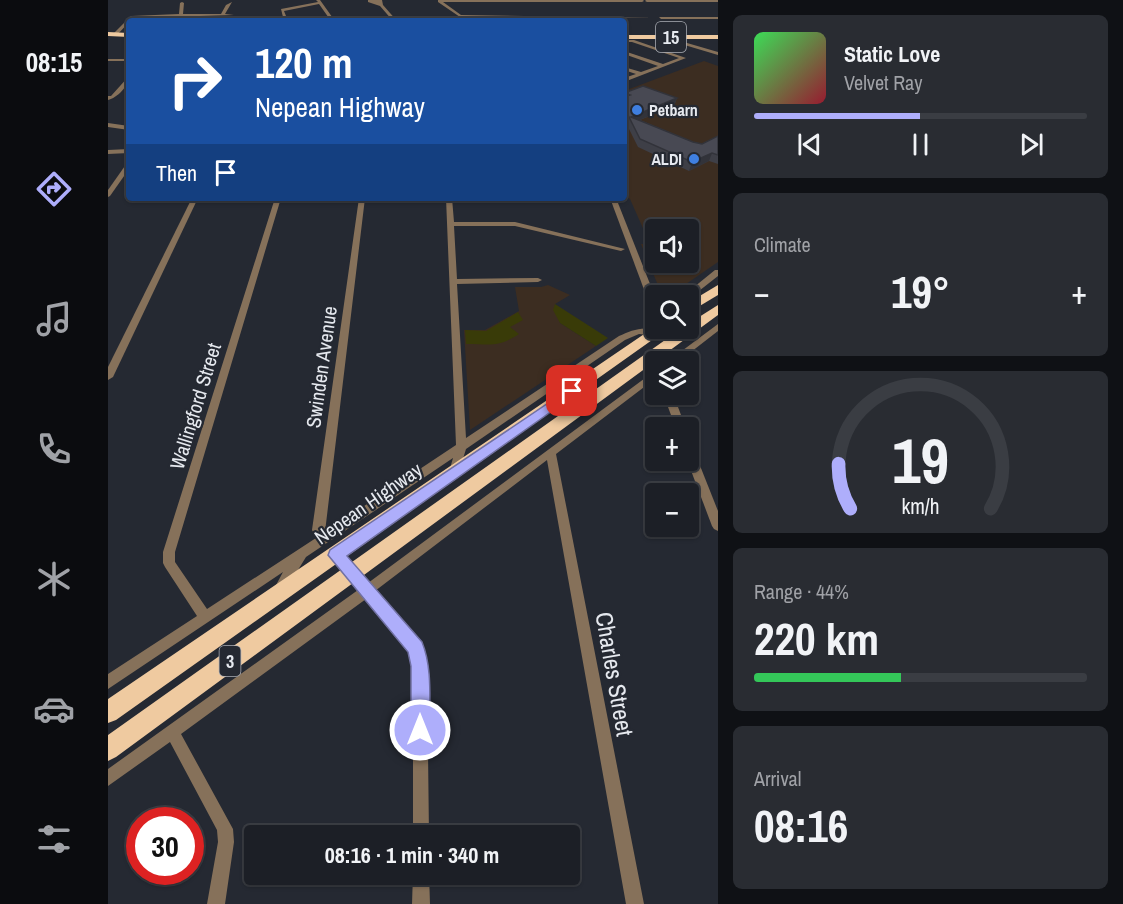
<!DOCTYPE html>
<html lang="en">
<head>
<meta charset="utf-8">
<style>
	body { margin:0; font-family:"Archivo Narrow",sans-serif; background:#292c32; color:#f1f3f6; height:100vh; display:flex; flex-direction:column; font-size:22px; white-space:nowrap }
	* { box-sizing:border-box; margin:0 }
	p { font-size:20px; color:#a0a2a7 }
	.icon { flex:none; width:33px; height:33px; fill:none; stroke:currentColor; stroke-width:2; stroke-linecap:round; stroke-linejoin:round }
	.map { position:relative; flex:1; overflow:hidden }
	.panel { display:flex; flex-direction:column; gap:15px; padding:15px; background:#0f1115; width:405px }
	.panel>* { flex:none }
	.top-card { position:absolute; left:18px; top:18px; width:501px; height:183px; border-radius:6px; box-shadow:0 2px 4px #0004,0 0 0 2px #3a3d43; background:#1a4fa0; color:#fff; overflow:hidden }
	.controls { position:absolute; left:537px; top:219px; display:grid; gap:12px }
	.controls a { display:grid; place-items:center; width:54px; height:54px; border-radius:6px; background:#1c1f26; box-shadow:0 2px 4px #0004,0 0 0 2px #3a3d43; font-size:30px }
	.speed { position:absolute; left:18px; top:807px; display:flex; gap:12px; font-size:30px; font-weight:700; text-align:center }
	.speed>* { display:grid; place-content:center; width:78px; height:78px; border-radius:50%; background:#1c1f26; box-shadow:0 2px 4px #0004,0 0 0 2px #3a3d43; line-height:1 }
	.speed .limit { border:9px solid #d22; background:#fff; color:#111 }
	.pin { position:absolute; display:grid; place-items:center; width:51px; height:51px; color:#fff; margin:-26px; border-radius:12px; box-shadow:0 3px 9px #0006 }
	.me { position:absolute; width:66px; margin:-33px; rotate:0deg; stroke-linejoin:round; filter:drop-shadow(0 0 4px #0008) }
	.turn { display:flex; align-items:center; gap:21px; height:126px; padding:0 30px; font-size:27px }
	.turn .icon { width:78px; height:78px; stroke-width:2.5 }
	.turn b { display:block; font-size:42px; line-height:51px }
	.then { display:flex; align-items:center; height:57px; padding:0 30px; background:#0003; gap:12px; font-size:22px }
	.big { font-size:45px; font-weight:700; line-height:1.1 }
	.panel .tile { flex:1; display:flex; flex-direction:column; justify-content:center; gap:9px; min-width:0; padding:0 21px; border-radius:9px; background:#292c32 }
	.panel .dial { align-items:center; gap:0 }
	.dial svg { height:156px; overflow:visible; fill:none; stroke:#3a3d43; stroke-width:7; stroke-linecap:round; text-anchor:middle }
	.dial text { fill:#f1f3f6; stroke:none }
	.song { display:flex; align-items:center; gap:18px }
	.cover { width:72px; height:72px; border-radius:9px; background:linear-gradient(135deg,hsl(130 70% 55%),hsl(350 70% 35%)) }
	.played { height:6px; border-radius:3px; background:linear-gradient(90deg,#aeaefb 50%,#3a3d43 50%) }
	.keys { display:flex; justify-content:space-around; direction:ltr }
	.heat { display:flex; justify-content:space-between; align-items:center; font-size:33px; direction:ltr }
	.charge { height:9px; border-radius:4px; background:linear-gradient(90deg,#34c759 44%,#3a3d43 0) }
	.trip { position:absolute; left:136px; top:825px; width:336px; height:60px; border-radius:6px; background:#1c1f26; box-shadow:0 2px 4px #0004,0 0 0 2px #3a3d43; font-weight:700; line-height:60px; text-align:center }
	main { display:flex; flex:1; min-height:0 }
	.tabs { display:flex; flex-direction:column; width:108px; justify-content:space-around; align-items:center; background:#0b0c0f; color:#a0a2a7 }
	.tabs .icon { width:42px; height:42px }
	.tabs .selected { color:#aeaefb }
	.tabs b { font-size:27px; color:#f1f3f6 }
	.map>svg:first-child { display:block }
	.commercial { fill:#3c2d21; fill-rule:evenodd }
	.green { fill:#393b08 }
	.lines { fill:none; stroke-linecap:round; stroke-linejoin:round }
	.minor { fill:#86715a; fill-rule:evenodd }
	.trunk { fill:#efcaa0; fill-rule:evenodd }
	.wall { fill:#3e3f47 }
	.shaded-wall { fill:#32333a }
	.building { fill:#484953; stroke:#32333a; stroke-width:1.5 }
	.route { fill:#aeaefb; stroke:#7171a3; stroke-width:1.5 }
	.shop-dot { fill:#3f7fe0; stroke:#252932; stroke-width:2 }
	.labels { text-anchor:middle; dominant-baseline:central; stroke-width:4.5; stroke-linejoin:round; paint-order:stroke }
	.far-poi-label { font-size:16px; font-weight:bold; fill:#e6e9ef; stroke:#252932; text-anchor:start }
	.shield { fill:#252932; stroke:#acafb6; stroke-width:1.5 }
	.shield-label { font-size:18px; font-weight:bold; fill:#e6e9ef }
	.street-label { font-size:20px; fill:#e6e9ef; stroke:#252932 }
	.near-street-label { font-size:24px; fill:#e6e9ef; stroke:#252932 }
</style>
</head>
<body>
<main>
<nav class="tabs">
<b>08:15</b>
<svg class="icon selected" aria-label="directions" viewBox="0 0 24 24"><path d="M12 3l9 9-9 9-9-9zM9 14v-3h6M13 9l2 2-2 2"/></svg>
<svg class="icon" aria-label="music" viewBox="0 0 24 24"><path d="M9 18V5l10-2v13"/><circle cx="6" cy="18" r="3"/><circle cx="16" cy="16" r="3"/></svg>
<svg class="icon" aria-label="phone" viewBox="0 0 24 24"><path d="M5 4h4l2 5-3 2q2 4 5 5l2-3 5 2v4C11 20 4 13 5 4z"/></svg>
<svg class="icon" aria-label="climate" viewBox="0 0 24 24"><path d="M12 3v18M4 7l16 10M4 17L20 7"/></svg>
<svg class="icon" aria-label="car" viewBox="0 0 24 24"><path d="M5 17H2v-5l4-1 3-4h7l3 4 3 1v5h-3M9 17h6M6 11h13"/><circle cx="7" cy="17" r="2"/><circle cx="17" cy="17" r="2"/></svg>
<svg class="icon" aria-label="filters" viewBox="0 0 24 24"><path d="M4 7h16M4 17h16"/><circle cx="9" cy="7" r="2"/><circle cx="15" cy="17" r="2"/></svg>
</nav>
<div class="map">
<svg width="610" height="904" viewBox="0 0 610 904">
	<rect width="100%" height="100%" fill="#252932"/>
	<g class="commercial">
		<path d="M596 61 610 66V262L562 295H554L533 244H542L522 199 516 195V91ZM548 230H580V262H548Z"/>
		<path d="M440 285 462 295 447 304 452 323 488 346 362 430 356 330H377L411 311 407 287H433Z"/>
	</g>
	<g class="green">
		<path d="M447 304 500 338 488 346 452 323 445 310Z"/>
		<path d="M410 312 415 320 402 327 411 334C389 348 384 344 358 344L357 330 378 331Z"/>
	</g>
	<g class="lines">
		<g class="minor">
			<path d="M208 0H212L227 21H223L211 4 176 11 180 21H176L173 9 210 2Z"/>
			<path d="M260 0H274L275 5 289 21H285L272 6 260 2Z"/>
			<path d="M330 0H535L536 1 534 2H335L353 15 549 18 352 17 330 2Z"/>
			<path d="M538 0H610V2H539L537 1Z"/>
			<path d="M74 2 76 3 75 14H113L118 5 124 2 117 14 126 15 25 18 8 36 4 35 23 16 71 14 72 3Z"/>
			<path d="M551 17H610V19H553Z"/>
			<path d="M555 36 610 52V55L553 38Z"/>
			<path d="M516 40H526L578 58 516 82V78L528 74 516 70V67L533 72 550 66 516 54V51L555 64 571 58 524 42H516Z"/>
			<rect x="0" y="59" width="21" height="2"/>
			<path d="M21 76C21 86 9 98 0 100V96H3Z"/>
			<path d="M0 123 21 126V130L0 127Z"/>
			<path d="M21 149V153L0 154V150Z"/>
			<path d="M21 162V169L2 196 0 197V190L19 163Z"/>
			<path d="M84 198H90L5 377 0 380V367Z"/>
			<path d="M167 198H173L67 552V562L99 609 208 538 204 530 251 198H257L217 532 348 445 338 198H344L346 222H407L517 249 513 251 407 226H346L349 279 430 278 434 280 430 282 349 284 358 438 511 336C524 330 539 324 552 333L548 336 531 334 517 340 358 449 350 475H342L341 472 345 458 198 557 177 591 173 593 169 591 167 587 175 572 0 689V674L89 616 57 567 55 563V552Z"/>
			<path d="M502 198H508L548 299V313L544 311Z"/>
			<path d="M607 270H610V276L582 298H580V296H575Z"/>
			<path d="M610 324V331L570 362H559Z"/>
			<path d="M548 370V378L448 454 536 904H518L439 460 267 591 313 643 319 667 321 836H305V667L302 651 258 599 73 734 125 829 126 842 117 904H99L110 842 109 830 62 742 0 786V769L250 590 224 559 222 555 224 551 228 550 232 551 260 583Z"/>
			<path d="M555 394H565L578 428H568Z"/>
			<path d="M580 444 585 448 610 511V531L606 529 604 526 579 460Z"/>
			<path d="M305 874H321L322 904H304Z"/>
		</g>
		<g class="trunk">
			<path d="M0 32 21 33V37L0 36Z"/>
			<rect x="516" y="35" width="94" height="4"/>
			<path d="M610 285V295L580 313V303Z"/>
			<path d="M610 305V315L8 757 0 761V735L574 328H580V324Z"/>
			<path d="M548 326V328H561L8 720 0 723V699Z"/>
		</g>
	</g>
	<path class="wall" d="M516 93 569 98 566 106 532 120 585 142 594 144 610 136V164L601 161 581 171 530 147 516 119Z"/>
	<g class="shaded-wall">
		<path d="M569 98 566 106 524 123 523 117Z"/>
		<path d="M604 153 601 161 581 171 584 162Z"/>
	</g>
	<path class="building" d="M535 86 569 98 523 117 585 142 594 144 610 136V155L604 153 584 162 532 139 516 107V97L522 95 516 93Z"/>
	<path class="route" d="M464 387 470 391 468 394 239 556 314 642C325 669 321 701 322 730L319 737 312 739 305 737 303 730V666L300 652 220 555 222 550Z"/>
	<g class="shop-dot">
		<circle cx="529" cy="110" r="6"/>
		<circle cx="586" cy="159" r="6"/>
	</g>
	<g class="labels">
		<g class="far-poi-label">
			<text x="541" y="110">Petbarn</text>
			<text x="574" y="159" text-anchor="end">ALDI</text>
		</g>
		<g class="shield">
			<rect x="548" y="22" width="30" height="30" rx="4.5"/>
			<rect x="111.5" y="646" width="21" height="30" rx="4.5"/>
		</g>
		<g class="shield-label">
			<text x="563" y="37">15</text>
			<text x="122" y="661">3</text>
		</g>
		<g class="street-label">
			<text transform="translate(213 367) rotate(-82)">Swinden Avenue</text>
			<text transform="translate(87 406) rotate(-73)">Wallingford Street</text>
			<text transform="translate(260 503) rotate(-35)">Nepean Highway</text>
		</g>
		<g class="near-street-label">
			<text transform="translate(507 674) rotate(80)">Charles Street</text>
		</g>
	</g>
</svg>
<div class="controls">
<a><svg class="icon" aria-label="sound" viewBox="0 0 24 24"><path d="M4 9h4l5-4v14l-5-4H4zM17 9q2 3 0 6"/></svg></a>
<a><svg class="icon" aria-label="search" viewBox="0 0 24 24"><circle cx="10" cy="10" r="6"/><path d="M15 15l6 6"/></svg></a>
<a><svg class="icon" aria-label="layers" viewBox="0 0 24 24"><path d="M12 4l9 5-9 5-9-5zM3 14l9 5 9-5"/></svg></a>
<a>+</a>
<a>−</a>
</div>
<div class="speed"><div class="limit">30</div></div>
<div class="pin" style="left:464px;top:391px;background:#d93025"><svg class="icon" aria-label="arrive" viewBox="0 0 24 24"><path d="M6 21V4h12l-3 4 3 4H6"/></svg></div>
<svg class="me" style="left:312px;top:730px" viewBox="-20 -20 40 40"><circle r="17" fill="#aeaefb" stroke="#fff" stroke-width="3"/><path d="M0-11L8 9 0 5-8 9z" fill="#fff"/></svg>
<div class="trip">08:16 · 1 min · 340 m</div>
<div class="top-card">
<div class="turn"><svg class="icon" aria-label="right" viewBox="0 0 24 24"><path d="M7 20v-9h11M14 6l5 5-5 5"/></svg><div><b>120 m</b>Nepean Highway</div></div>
<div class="then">Then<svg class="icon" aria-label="arrive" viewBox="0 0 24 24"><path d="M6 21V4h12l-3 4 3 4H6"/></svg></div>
</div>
</div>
<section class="panel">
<div class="tile">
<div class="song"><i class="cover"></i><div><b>Static Love</b><p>Velvet Ray</p></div></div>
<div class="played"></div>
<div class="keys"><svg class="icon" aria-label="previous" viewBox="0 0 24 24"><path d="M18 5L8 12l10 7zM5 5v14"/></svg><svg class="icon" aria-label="pause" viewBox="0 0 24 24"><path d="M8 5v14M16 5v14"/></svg><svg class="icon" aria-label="next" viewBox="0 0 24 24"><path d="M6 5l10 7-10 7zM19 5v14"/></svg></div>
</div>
<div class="tile"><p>Climate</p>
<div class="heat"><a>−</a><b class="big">19°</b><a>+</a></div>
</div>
<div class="tile dial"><svg viewBox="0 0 100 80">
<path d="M14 69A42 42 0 1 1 86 69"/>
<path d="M14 69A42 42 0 0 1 8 46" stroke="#aeaefb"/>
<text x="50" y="56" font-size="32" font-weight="700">19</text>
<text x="50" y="72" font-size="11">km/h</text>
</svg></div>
<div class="tile"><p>Range · 44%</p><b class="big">220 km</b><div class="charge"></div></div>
<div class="tile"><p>Arrival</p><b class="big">08:16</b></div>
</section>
</main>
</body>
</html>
